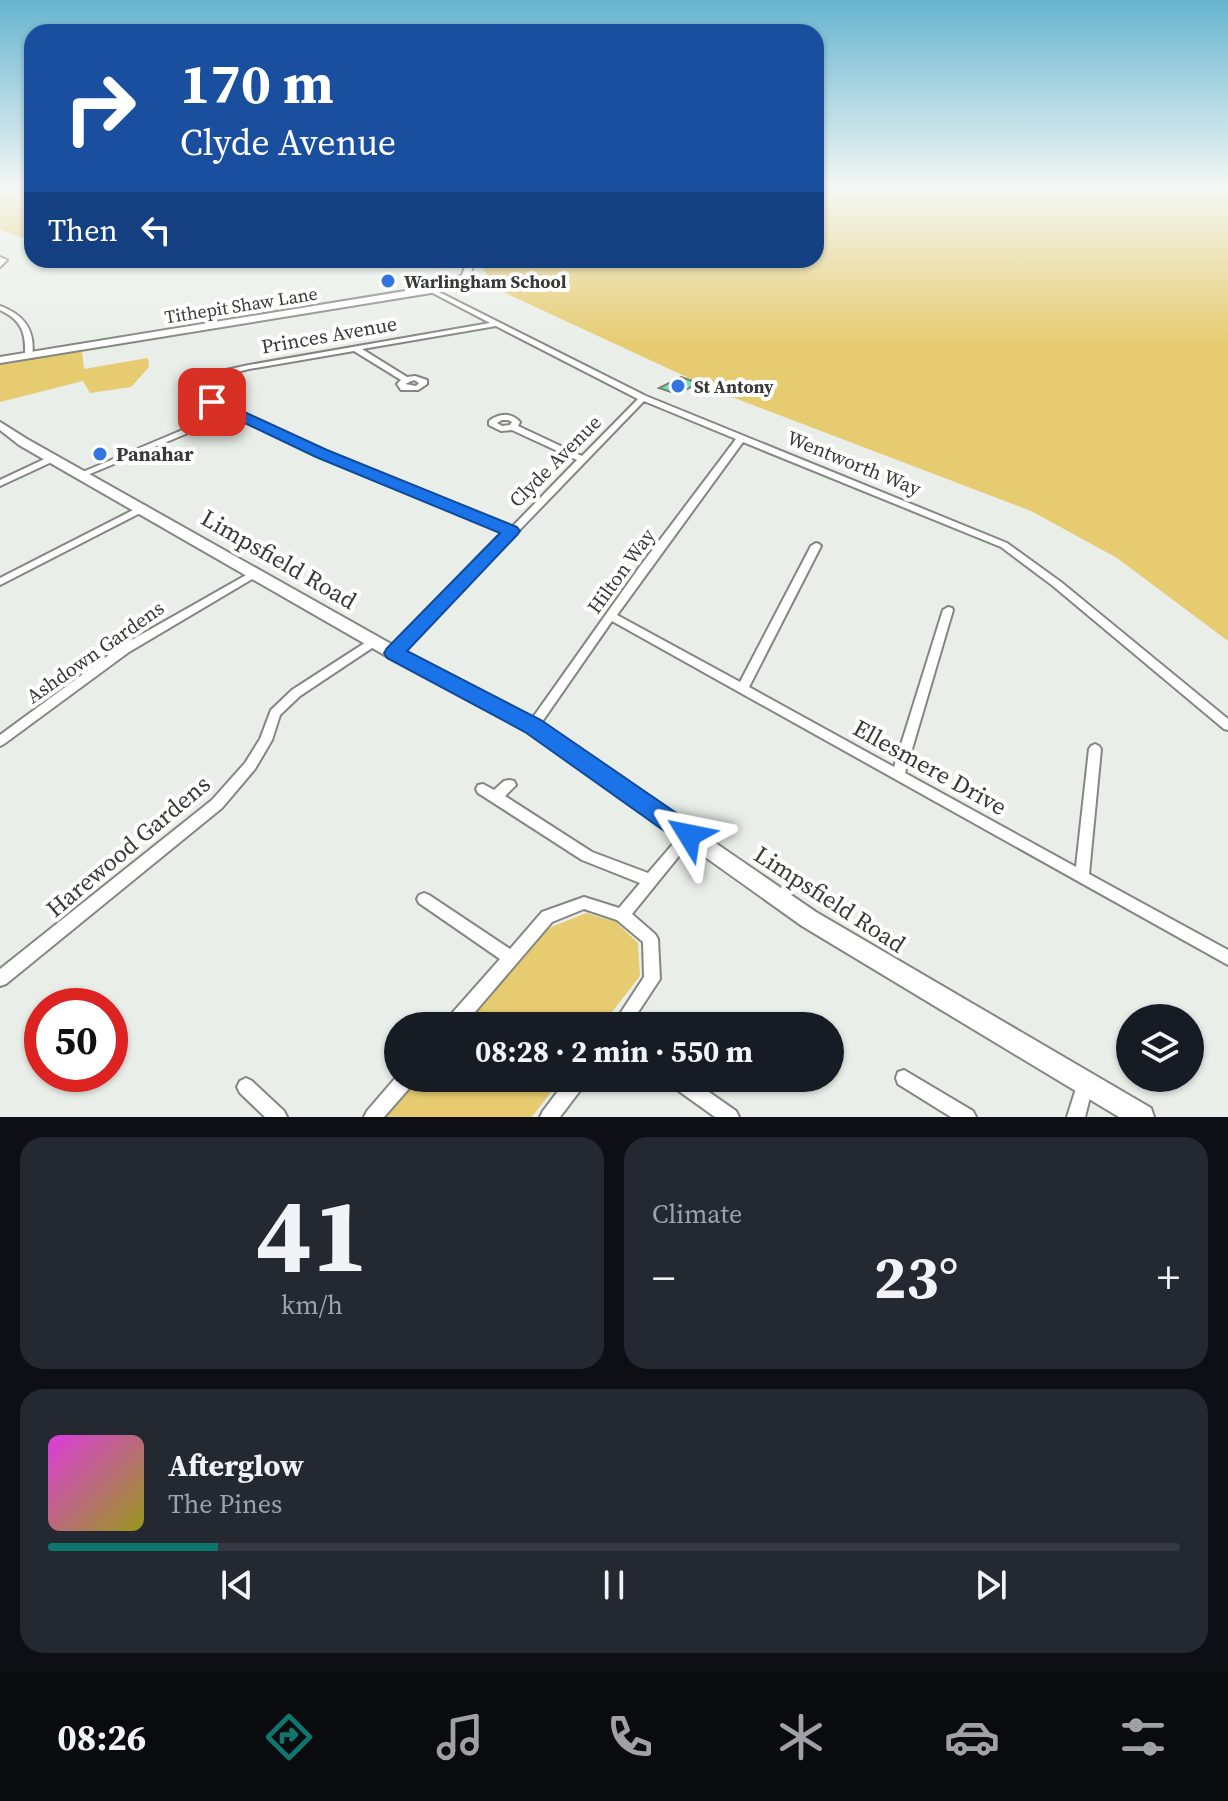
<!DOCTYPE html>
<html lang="en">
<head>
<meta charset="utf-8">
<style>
	body { margin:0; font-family:"Source Serif 4",serif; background:#242831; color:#f1f3f6; height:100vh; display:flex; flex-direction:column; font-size:30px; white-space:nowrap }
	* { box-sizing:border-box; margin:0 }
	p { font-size:26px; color:#9ea1a6 }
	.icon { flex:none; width:44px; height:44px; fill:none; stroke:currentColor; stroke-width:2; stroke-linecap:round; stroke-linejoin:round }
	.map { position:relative; height:1117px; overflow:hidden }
	.side { display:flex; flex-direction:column; gap:20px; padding:20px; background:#0d0f14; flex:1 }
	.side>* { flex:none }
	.banner { position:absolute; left:24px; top:24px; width:800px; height:244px; border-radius:24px; box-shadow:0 2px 6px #0004; background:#1a4fa0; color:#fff; overflow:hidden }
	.controls { position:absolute; left:1116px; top:1004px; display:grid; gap:16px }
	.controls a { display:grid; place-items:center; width:88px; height:88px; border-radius:50%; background:#171b24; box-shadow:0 2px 6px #0004; font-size:40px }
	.speed { position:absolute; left:24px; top:988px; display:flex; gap:16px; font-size:40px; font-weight:700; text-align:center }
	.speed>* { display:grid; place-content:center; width:104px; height:104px; border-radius:50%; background:#171b24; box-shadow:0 2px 6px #0004; line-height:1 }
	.speed .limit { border:12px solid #d22; background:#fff; color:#111 }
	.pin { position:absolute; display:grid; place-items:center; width:68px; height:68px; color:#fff; margin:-34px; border-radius:16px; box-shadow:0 4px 12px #0006 }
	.me { position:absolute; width:88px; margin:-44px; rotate:305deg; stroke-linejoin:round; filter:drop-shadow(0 0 6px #0008) }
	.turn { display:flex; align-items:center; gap:28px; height:168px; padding:0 24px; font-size:36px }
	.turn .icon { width:104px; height:104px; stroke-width:2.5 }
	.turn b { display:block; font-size:56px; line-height:68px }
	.then { display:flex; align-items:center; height:76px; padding:0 24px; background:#0003; gap:16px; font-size:30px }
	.big { font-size:60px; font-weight:700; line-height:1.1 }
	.side .card { flex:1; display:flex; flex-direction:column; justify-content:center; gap:12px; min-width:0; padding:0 28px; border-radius:24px; background:#242831 }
	.side .dial { align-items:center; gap:0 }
	.dial b { font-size:104px; line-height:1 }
	.song { display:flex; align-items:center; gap:24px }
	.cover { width:96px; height:96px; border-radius:12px; background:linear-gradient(135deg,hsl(300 70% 55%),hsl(60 70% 35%)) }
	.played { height:8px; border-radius:4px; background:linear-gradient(90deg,#0f766e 15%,#363941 15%) }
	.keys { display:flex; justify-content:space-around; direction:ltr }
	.heat { display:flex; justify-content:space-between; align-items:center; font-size:44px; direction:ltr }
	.side .tiles { flex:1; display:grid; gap:20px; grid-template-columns:1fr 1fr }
	.card:last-child { grid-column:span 2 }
	.trip { position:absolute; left:384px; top:1012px; width:460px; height:80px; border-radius:40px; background:#171b24; box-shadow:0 2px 6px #0004; font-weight:700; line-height:80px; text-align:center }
	.tab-bar { display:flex; height:128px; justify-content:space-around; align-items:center; background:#090b0e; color:#9ea1a6 }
	.tab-bar .icon { width:56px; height:56px }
	.tab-bar .current { color:#0f766e }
	.tab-bar b { font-size:36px; color:#f1f3f6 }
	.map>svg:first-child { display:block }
	.green { fill:#e6cb70 }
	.building { fill:#6de1b2; stroke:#79807c; stroke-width:2 }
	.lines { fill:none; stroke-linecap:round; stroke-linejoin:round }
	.street-casing { stroke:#828781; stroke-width:4 }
	.secondary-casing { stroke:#828781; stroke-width:4 }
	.street { fill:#fff; fill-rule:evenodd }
	.secondary { fill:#fff; fill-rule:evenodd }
	.route { fill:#1a73e8; stroke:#114b97; stroke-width:2 }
	.poi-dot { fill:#3274e2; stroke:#fff; stroke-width:3 }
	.labels { text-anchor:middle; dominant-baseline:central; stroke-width:8; stroke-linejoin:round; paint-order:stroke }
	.far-poi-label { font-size:18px; font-weight:bold; fill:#383a38; stroke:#fff; text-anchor:start }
	.far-street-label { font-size:18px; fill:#383a38; stroke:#fff }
	.street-label { font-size:20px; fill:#383a38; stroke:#fff }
	.poi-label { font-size:20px; font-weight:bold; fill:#383a38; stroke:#fff; text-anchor:start }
	.near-street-label { font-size:24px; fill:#383a38; stroke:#fff }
</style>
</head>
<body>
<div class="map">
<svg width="1228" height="1117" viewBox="0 0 1228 1117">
	<rect width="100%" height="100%" fill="#e9efe8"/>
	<g class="green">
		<path d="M0 188H32V241L0 230Z"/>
		<path d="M816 188H1228V641L1117 558 1031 511 719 392 486 284 489 277 475 260H816Z"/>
		<path d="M82 351 84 369 148 358 149 367 131 387 90 393 83 381 0 402V364Z"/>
		<path d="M586 913 616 922 638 943 640 976 601 1026H463L549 928Z"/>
		<path d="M417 1078H562L532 1117H383Z"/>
	</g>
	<path class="building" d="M681 377 698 383 684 391 678 389 671 392 659 388Z"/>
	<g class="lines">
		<g class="street-casing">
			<g id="street">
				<path d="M0 257 7 260 0 267Z"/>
				<path d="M431 288 646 396 1007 543 1061 582 1228 719V730L1224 729 1053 586 1001 547 743 442 617 615 740 682 811 546 816 543 819 544 821 546 749 687 894 767 943 610 948 607 952 608 953 610 905 773 1076 867 1089 749 1091 746 1095 744 1099 746 1101 749 1089 874 1228 950V965L612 621 537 729 533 730 529 729 527 726 529 723 641 565 736 439 644 401 398 656H390L388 653 390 650 506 532 318 456 231 415 85 476H79L78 474 225 412 186 387 207 374 249 365 490 323 429 291V289ZM496 326 638 399 582 456 518 426 520 422C511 412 499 413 489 421V425L501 431 512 430 577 460 511 528C405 485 294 447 196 387L213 378 249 369 354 351 401 380 397 384 401 390H418L427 384V380L415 376 407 377 362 349ZM414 380 419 383 416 386 405 384ZM502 420H508L512 422 510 425 502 426 497 423Z"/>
				<path d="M0 306C25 315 36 331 32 358L25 356C26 333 22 320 0 310Z"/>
				<path d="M53 455 57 458 56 460 0 486V480Z"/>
				<path d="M143 505 146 506 148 508 146 510 0 585V578Z"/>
				<path d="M255 570 259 571 260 573 259 575 129 652 4 744 0 746V735L121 646Z"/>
				<path d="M374 637 378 638 380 641 378 644 300 696 280 715 272 740 255 769 222 808 6 984 0 986V969L212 800 245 763 260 739 271 710 292 690Z"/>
				<path d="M509 780 514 781 516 785 505 796 592 852 648 873 684 831 689 829 694 831 696 835 632 914 655 934 658 939 660 979 629 1026H612L644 977 643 942 617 920 584 909 552 922 463 1026H444L446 1020 500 959 419 903 417 899 419 895 424 893 429 895 510 949 542 912 584 897 619 908 640 883 582 860 478 793 476 789 478 785 483 784 494 790 504 781Z"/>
				<path d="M904 1070 973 1111 976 1117H951L898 1084 896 1078 898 1072Z"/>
				<path d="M398 1075V1078H415L413 1084 384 1117H364L367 1111Z"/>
				<path d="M1085 1077 1091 1079 1093 1085 1085 1117H1067L1079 1079Z"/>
				<path d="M246 1078 252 1081 284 1111 287 1117H265L240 1093 237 1087 240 1081Z"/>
				<path d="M568 1078H587L585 1084 560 1117H540L543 1111Z"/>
				<path d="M667 1078H689L736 1111 739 1117H715L669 1084Z"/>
			</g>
		</g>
		<g class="secondary-casing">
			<g id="secondary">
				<path d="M459 260H468L473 267C467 285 448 288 431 293L0 363V357L430 287 449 282 462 275 465 267Z"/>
				<path d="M0 422 27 439 400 649 539 722 816 912 1151 1108 1154 1117H1119L802 926 527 730 388 657 19 445 0 430Z"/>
			</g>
		</g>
		<use href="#street" class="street"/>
		<use href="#secondary" class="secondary"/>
	</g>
	<linearGradient id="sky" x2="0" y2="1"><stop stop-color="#66b4d0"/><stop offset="0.55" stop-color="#f5f8f5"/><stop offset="1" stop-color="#f5f8f5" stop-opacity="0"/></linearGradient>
	<rect width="1228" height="344" fill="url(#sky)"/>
	<path class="route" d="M212 397 327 450 517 527 520 531 517 535 407 651 541 720 698 828 701 835 698 842 689 845 680 842 525 732 387 658 384 653 387 648 500 533 316 457 207 405 205 402Z"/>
	<g class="poi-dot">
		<circle cx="388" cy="281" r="8"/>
		<circle cx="678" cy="386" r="8"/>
		<circle cx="100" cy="454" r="8"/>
	</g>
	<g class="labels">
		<g class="far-poi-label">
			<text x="404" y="281">Warlingham School</text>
			<text x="694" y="386">St Antony</text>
		</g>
		<g class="far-street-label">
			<text transform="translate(241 305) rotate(-9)">Tithepit Shaw Lane</text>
		</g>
		<g class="street-label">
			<text transform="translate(329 335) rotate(-10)">Princes Avenue</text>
			<text transform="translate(555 461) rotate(-45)">Clyde Avenue</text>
			<text transform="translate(854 463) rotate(22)">Wentworth Way</text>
			<text transform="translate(621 571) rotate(-54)">Hilton Way</text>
			<text transform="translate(95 652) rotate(-35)">Ashdown Gardens</text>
		</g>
		<g class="poi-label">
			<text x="116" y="454">Panahar</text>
		</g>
		<g class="near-street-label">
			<text transform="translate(279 559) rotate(30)">Limpsfield Road</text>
			<text transform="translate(930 767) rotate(29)">Ellesmere Drive</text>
			<text transform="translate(128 846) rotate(-40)">Harewood Gardens</text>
			<text transform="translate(830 899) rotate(33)">Limpsfield Road</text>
		</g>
	</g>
</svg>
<div class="controls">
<a><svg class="icon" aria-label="layers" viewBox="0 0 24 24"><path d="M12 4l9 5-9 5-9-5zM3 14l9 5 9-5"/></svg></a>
</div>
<div class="speed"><div class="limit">50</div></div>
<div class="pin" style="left:212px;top:402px;background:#d93025"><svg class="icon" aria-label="arrive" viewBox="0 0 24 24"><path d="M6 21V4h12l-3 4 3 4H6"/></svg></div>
<svg class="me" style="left:689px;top:835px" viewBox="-20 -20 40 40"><path d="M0-17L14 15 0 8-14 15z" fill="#1a73e8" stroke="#fff" stroke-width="4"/></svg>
<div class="trip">08:28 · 2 min · 550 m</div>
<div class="banner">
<div class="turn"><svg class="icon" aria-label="right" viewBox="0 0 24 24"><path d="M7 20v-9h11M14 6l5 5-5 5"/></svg><div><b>170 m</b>Clyde Avenue</div></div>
<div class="then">Then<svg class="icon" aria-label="left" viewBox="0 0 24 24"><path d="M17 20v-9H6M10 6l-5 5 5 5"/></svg></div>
</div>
</div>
<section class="side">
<div class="tiles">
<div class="card dial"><b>41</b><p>km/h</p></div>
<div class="card"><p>Climate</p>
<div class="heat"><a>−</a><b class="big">23°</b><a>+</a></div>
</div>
<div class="card">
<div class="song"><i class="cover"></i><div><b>Afterglow</b><p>The Pines</p></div></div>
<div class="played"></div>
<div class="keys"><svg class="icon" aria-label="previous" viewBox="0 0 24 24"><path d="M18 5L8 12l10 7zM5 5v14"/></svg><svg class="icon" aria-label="pause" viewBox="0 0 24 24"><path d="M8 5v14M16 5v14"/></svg><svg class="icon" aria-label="next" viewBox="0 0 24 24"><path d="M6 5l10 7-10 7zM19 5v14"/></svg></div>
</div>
</div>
</section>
<nav class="tab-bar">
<b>08:26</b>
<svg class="icon current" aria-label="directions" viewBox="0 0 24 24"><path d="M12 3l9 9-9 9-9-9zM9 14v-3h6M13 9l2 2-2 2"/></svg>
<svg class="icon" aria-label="music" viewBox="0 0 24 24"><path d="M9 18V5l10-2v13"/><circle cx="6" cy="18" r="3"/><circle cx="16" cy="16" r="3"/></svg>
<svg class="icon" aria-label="phone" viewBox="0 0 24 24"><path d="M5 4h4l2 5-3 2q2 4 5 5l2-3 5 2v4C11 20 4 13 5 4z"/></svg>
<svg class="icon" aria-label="climate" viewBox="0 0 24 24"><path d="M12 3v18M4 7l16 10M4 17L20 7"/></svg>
<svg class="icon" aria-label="car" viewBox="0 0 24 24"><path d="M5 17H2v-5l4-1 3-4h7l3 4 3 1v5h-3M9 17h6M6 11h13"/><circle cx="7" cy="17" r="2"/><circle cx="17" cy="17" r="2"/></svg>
<svg class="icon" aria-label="filters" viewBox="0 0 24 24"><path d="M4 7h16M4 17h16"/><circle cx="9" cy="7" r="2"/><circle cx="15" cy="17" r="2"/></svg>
</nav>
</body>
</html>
